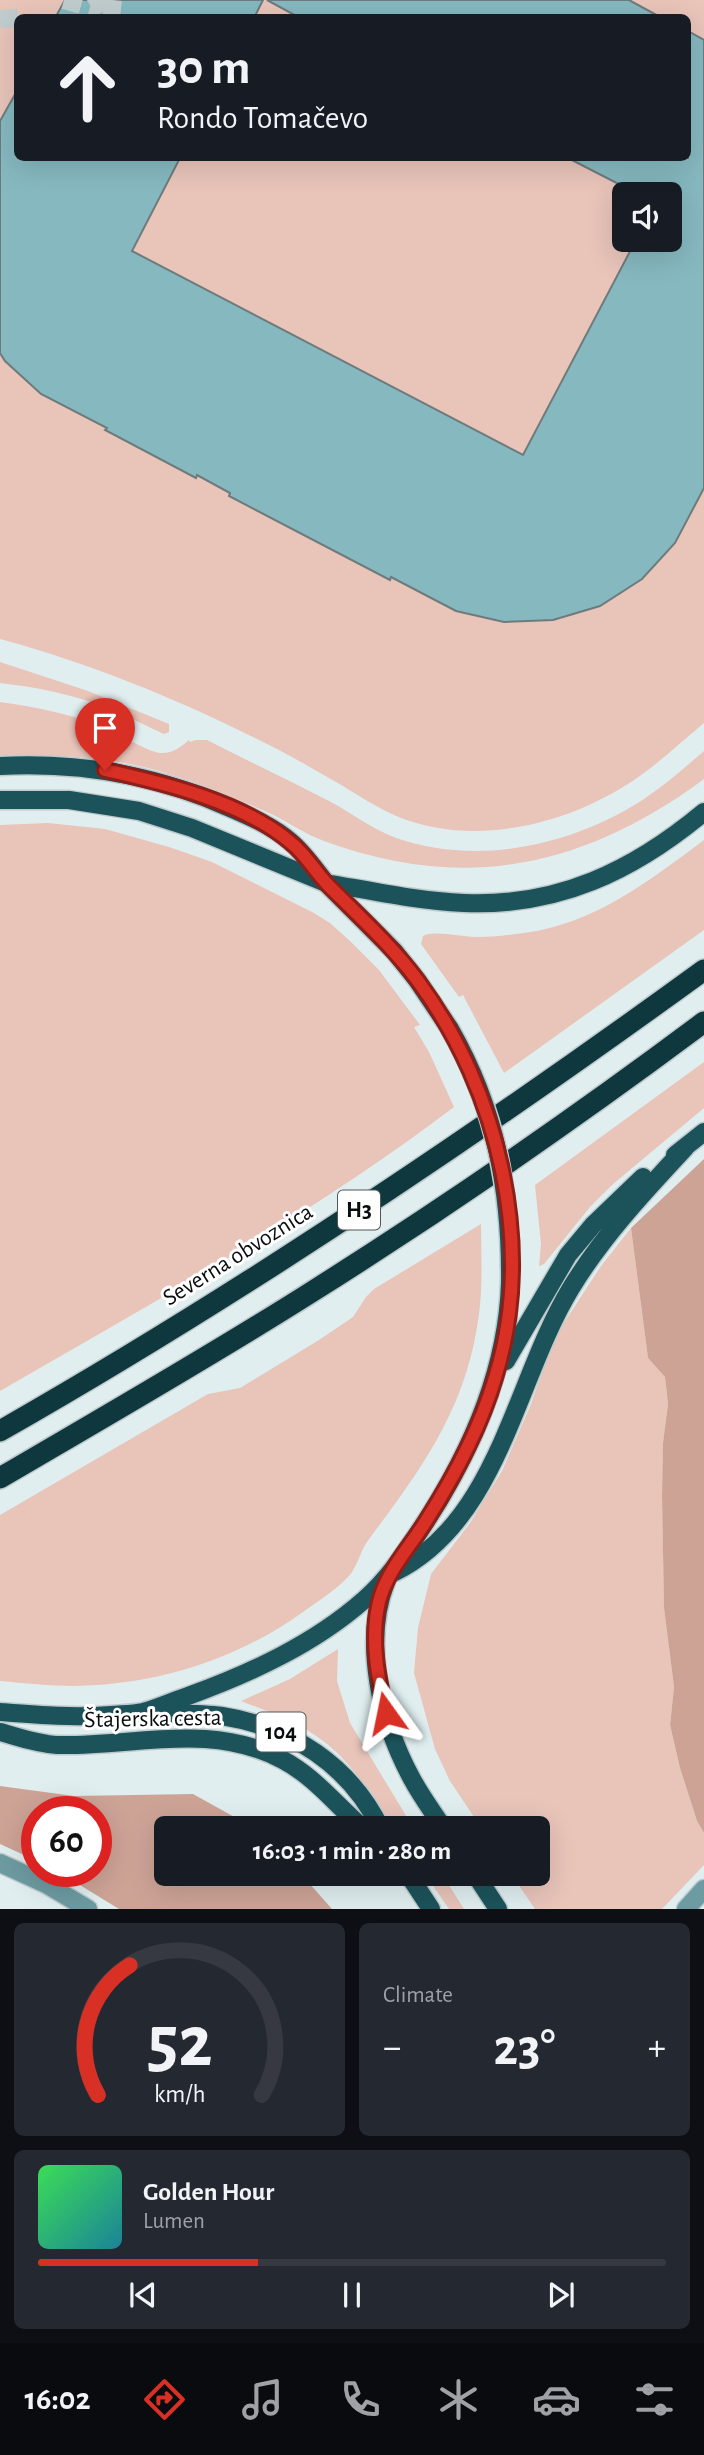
<!DOCTYPE html>
<html lang="en">
<head>
<meta charset="utf-8">
<style>
	body { margin:0; font-family:"Alegreya Sans",sans-serif; background:#242831; color:#f1f3f6; height:100vh; display:flex; flex-direction:column; font-size:26px; white-space:nowrap }
	* { box-sizing:border-box; margin:0 }
	p { font-size:23px; color:#9ea1a6 }
	.icon { flex:none; width:38px; height:38px; fill:none; stroke:currentColor; stroke-width:2; stroke-linecap:round; stroke-linejoin:round }
	.map { position:relative; height:1909px; overflow:hidden }
	.sheet { display:flex; flex-direction:column; gap:14px; padding:14px; background:#0d0f14; flex:1 }
	.sheet>* { flex:none }
	.guide { position:absolute; left:14px; top:14px; width:677px; height:147px; border-radius:10px; box-shadow:0 7px 28px #0002; background:#171b24; color:#f1f3f6; overflow:hidden }
	.buttons { position:absolute; left:612px; top:182px; display:grid; gap:14px }
	.buttons a { display:grid; place-items:center; width:70px; height:70px; border-radius:10px; background:#171b24; box-shadow:0 7px 28px #0002; font-size:35px }
	.speed { position:absolute; left:21px; top:1796px; display:flex; gap:14px; font-size:35px; font-weight:700; text-align:center }
	.speed>* { display:grid; place-content:center; width:91px; height:91px; border-radius:50%; background:#171b24; box-shadow:0 7px 28px #0002; line-height:1 }
	.speed .limit { border:10px solid #d22; background:#fff; color:#111 }
	.pin { position:absolute; display:grid; place-items:center; width:60px; height:60px; color:#fff; margin:-72px -30px; border-radius:50% 50% 50% 0; rotate:-45deg; box-shadow:0 0 7px #0007 }
	.pin .icon { rotate:45deg }
	.me { position:absolute; width:77px; margin:-38px; rotate:348deg; stroke-linejoin:round; filter:drop-shadow(0 0 5px #0008) }
	.turn { display:flex; align-items:center; gap:24px; height:147px; padding:0 28px; font-size:32px }
	.turn .icon { width:91px; height:91px; stroke-width:2.5 }
	.turn b { display:block; font-size:49px; line-height:60px }
	.big { font-size:52px; font-weight:700; line-height:1.1 }
	.sheet .tile { flex:1; display:flex; flex-direction:column; justify-content:center; gap:10px; min-width:0; padding:0 24px; border-radius:10px; background:#242831 }
	.sheet .dial { align-items:center; gap:0 }
	.dial svg { height:182px; overflow:visible; fill:none; stroke:#363941; stroke-width:7; stroke-linecap:round; text-anchor:middle }
	.dial text { fill:#f1f3f6; stroke:none }
	.song { display:flex; align-items:center; gap:21px }
	.cover { width:84px; height:84px; border-radius:10px; background:linear-gradient(135deg,hsl(130 70% 55%),hsl(190 70% 35%)) }
	.played { height:7px; border-radius:4px; background:linear-gradient(90deg,#d93025 35%,#363941 35%) }
	.keys { display:flex; justify-content:space-around; direction:ltr }
	.heat { display:flex; justify-content:space-between; align-items:center; font-size:38px; direction:ltr }
	.sheet .tiles { flex:1; display:grid; gap:14px; grid-template-columns:1fr 1fr }
	.tile:last-child { grid-column:span 2 }
	.trip { position:absolute; left:154px; top:1816px; width:396px; height:70px; border-radius:10px; background:#171b24; box-shadow:0 7px 28px #0002; font-weight:700; line-height:70px; text-align:center }
	.tab-bar { display:flex; height:112px; justify-content:space-around; align-items:center; background:#090b0e; color:#9ea1a6 }
	.tab-bar .icon { width:49px; height:49px }
	.tab-bar .selected { color:#d93025 }
	.tab-bar b { font-size:32px; color:#f1f3f6 }
	.map>svg:first-child { display:block }
	.green { fill:#e8c4b9; fill-rule:evenodd }
	.forest { fill:#cda396 }
	.building { fill:#86b8bf; stroke:#6e7b7d; stroke-width:2 }
	.lines { fill:none; stroke-linecap:round; stroke-linejoin:round }
	.minor-tunnel { stroke:#c0ccce; stroke-width:18; stroke-dasharray:18 9; stroke-linecap:butt }
	.minor-casing { stroke:#becacc; stroke-width:21 }
	.major-casing { stroke:#becacc; stroke-width:21 }
	.highway-casing { stroke:#becacc; stroke-width:24 }
	.minor { stroke:#6d9ba2; stroke-width:18 }
	.major { stroke:#1c535b; stroke-width:18 }
	.highway { stroke:#0f383e; stroke-width:21 }
	.major-bridge-casing { stroke:#becacc; stroke-width:21; stroke-linecap:butt }
	.major-bridge { stroke:#1c535b; stroke-width:18 }
	.route-casing { stroke:#8d1f18; stroke-width:18 }
	.route { stroke:#d93025; stroke-width:12 }
	.labels { text-anchor:middle; dominant-baseline:central; stroke-width:6; stroke-linejoin:round; paint-order:stroke }
	.shield { fill:#fff; stroke:#535656; stroke-width:2 }
	.shield-label { font-size:23px; font-weight:bold; fill:#090d0e }
	.street-label { font-size:24px; fill:#090d0e; stroke:#fff }
</style>
</head>
<body>
<div class="map">
<svg width="704" height="1909" viewBox="0 0 704 1909">
	<rect width="100%" height="100%" fill="#e0eef0"/>
	<g class="green">
		<path d="M0 0H704V723C681 742 659 763 634 780 569 824 477 847 401 818 378 809 357 794 336 782 310 767 284 752 257 739 175 698 89 663 0 639ZM18 18H688V158H18ZM625 194H670V240H625Z"/>
		<path d="M0 662 88 691 169 724V732L164 734C144 725 124 714 103 706 70 694 35 687 0 683Z"/>
		<path d="M0 702C36 707 72 714 106 728 121 734 145 751 160 753 172 754 181 747 189 740L190 742 195 740H207C248 761 290 781 331 802 353 814 372 829 396 838 477 866 570 846 641 801 664 786 684 768 704 751V779C585 867 465 893 324 841 304 834 287 821 267 812 229 796 188 778 148 768 100 756 49 754 0 757Z"/>
		<path d="M48 823 105 829 169 847 212 862 314 913 330 923 350 941 379 970 420 1025 414 1027 429 1052 454 1107C312 1215 154 1302 0 1391V825Z"/>
		<path d="M704 840V930L504 1073 463 995 459 997 421 944 423 936C433 930 462 937 476 937 492 937 508 935 524 933 594 924 649 881 704 840Z"/>
		<path d="M704 1062V1108L613 1184 590 1207 544 1264 539 1266 541 1244 535 1185Z"/>
		<path d="M481 1224C481 1254 483 1284 479 1314 467 1407 423 1467 369 1539 361 1549 359 1562 352 1572 342 1586 317 1602 303 1612 236 1660 156 1685 74 1686 49 1686 25 1683 0 1681V1515L208 1394 240 1388 319 1340 353 1317 366 1297 374 1289Z"/>
		<path d="M631 1228 648 1358 665 1377 668 1404 663 1443 662 1496 664 1608 674 1687 670 1725 680 1768 697 1821 704 1833V1865L662 1909H535L511 1874H537V1829H482L450 1781 435 1749 414 1673 418 1628 431 1574 470 1523 502 1471 531 1404 554 1338 601 1266Z"/>
		<path d="M338 1649 337 1681 350 1723 414 1829H394C373 1798 354 1764 323 1741 299 1722 269 1712 241 1701L290 1679Z"/>
		<path d="M425 1874H442L464 1909H449Z"/>
	</g>
	<g class="forest">
		<path d="M704 1159V1833L697 1821 680 1768 670 1725 674 1687 664 1608 662 1496 663 1443 668 1404 665 1377 648 1358 631 1228Z"/>
		<path d="M0 1786 74 1796 193 1794 256 1829H166V1874H301L332 1909H119L57 1871H96V1811H37V1861L0 1844Z"/>
	</g>
	<g class="building">
		<path d="M65 0H263L254 18H55Z"/>
		<path d="M267 0H629L662 18H300Z"/>
		<path d="M688 31 704 40V488L675 543 642 579 600 606 553 620 504 622 456 611 391 577 390 580 229 496 230 493 197 475 196 478 105 430 107 428 41 394 5 361 0 353V121L18 89V158H180L132 251 523 455 636 240H670V194H638L568 158H688Z"/>
	</g>
	<g class="lines">
		<g class="minor-tunnel">
			<path d="M64 0 92 8 104 0"/>
			<path d="M111 18 113 0"/>
			<path d="M0 19 18 18"/>
		</g>
		<g class="minor-casing">
			<g id="minor">
				<path d="M0 1863 46 1884 88 1909"/>
				<path d="M686 1909 704 1889"/>
			</g>
		</g>
		<g class="major-casing">
			<g id="major">
				<path d="M0 766C80 762 157 775 230 808 251 817 274 827 291 842 305 854 315 869 326 883"/>
				<path d="M0 800H69L139 811 192 828 326 883 394 951 417 980 450 1029"/>
				<path d="M326 883C372 891 418 901 464 903 558 907 633 871 704 812"/>
				<path d="M675 1155 704 1132"/>
				<path d="M506 1361 568 1255 593 1225 643 1177"/>
				<path d="M395 1572C499 1520 515 1380 571 1288 602 1237 644 1192 685 1148"/>
				<path d="M386 1582C362 1644 381 1722 412 1779 421 1796 433 1812 444 1829"/>
				<path d="M0 1712C38 1715 73 1718 111 1715 122 1714 133 1714 143 1712 158 1708 173 1701 188 1696 251 1673 314 1644 364 1600 387 1580 404 1555 421 1529 470 1455 507 1373 510 1283"/>
				<path d="M152 1713C175 1714 199 1713 222 1716 291 1727 350 1765 381 1829"/>
				<path d="M0 1732C18 1737 38 1744 57 1745 135 1747 209 1721 283 1760 315 1777 336 1805 364 1829"/>
				<path d="M408 1874 431 1909"/>
				<path d="M475 1874 498 1909"/>
			</g>
		</g>
		<g class="highway-casing">
			<g id="highway">
				<path d="M0 1431C244 1292 477 1135 704 970"/>
				<path d="M0 1478C104 1417 209 1357 310 1293 445 1208 577 1117 704 1022"/>
			</g>
		</g>
		<use href="#minor" class="minor"/>
		<use href="#major" class="major"/>
		<use href="#highway" class="highway"/>
		<g class="major-bridge-casing">
			<path id="major-bridge" d="M450 1029C496 1109 511 1192 510 1283"/>
		</g>
		<use href="#major-bridge" class="major-bridge"/>
	</g>
	<g class="lines">
		<g class="route-casing">
			<path id="route" d="M105 770C164 783 243 802 290 842 306 854 315 872 329 886 360 917 392 946 418 981 499 1091 536 1246 495 1378 480 1429 454 1477 426 1521 410 1547 386 1572 379 1602 370 1639 378 1678 386 1713"/>
		</g>
		<use href="#route" class="route"/>
	</g>
	<g class="labels">
		<g class="shield">
			<rect x="338" y="1190.5" width="42" height="39" rx="5"/>
			<rect x="256.5" y="1712.5" width="49" height="39" rx="5"/>
		</g>
		<g class="shield-label">
			<text x="359" y="1210">H3</text>
			<text x="281" y="1732">104</text>
		</g>
		<g class="street-label">
			<text transform="translate(238 1255) rotate(-32)">Severna obvoznica</text>
			<text transform="translate(153 1719) rotate(-1)">Štajerska cesta</text>
		</g>
	</g>
</svg>
<div class="buttons">
<a><svg class="icon" aria-label="sound" viewBox="0 0 24 24"><path d="M4 9h4l5-4v14l-5-4H4zM17 9q2 3 0 6"/></svg></a>
</div>
<div class="speed"><div class="limit">60</div></div>
<div class="pin" style="left:105px;top:770px;background:#d93025"><svg class="icon" aria-label="arrive" viewBox="0 0 24 24"><path d="M6 21V4h12l-3 4 3 4H6"/></svg></div>
<svg class="me" style="left:386px;top:1713px" viewBox="-20 -20 40 40"><path d="M0-17L14 15 0 8-14 15z" fill="#d93025" stroke="#fff" stroke-width="4"/></svg>
<div class="trip">16:03 · 1 min · 280 m</div>
<div class="guide">
<div class="turn"><svg class="icon" aria-label="ahead" viewBox="0 0 24 24"><path d="M12 20V5M6 11l6-6 6 6"/></svg><div><b>30 m</b>Rondo Tomačevo</div></div>
</div>
</div>
<section class="sheet">
<div class="tiles">
<div class="tile dial"><svg viewBox="0 0 100 80">
<path d="M14 69A42 42 0 1 1 86 69"/>
<path d="M14 69A42 42 0 0 1 28 12" stroke="#d93025"/>
<text x="50" y="56" font-size="32" font-weight="700">52</text>
<text x="50" y="72" font-size="11">km/h</text>
</svg></div>
<div class="tile"><p>Climate</p>
<div class="heat"><a>−</a><b class="big">23°</b><a>+</a></div>
</div>
<div class="tile">
<div class="song"><i class="cover"></i><div><b>Golden Hour</b><p>Lumen</p></div></div>
<div class="played"></div>
<div class="keys"><svg class="icon" aria-label="previous" viewBox="0 0 24 24"><path d="M18 5L8 12l10 7zM5 5v14"/></svg><svg class="icon" aria-label="pause" viewBox="0 0 24 24"><path d="M8 5v14M16 5v14"/></svg><svg class="icon" aria-label="next" viewBox="0 0 24 24"><path d="M6 5l10 7-10 7zM19 5v14"/></svg></div>
</div>
</div>
</section>
<nav class="tab-bar">
<b>16:02</b>
<svg class="icon selected" aria-label="directions" viewBox="0 0 24 24"><path d="M12 3l9 9-9 9-9-9zM9 14v-3h6M13 9l2 2-2 2"/></svg>
<svg class="icon" aria-label="music" viewBox="0 0 24 24"><path d="M9 18V5l10-2v13"/><circle cx="6" cy="18" r="3"/><circle cx="16" cy="16" r="3"/></svg>
<svg class="icon" aria-label="phone" viewBox="0 0 24 24"><path d="M5 4h4l2 5-3 2q2 4 5 5l2-3 5 2v4C11 20 4 13 5 4z"/></svg>
<svg class="icon" aria-label="climate" viewBox="0 0 24 24"><path d="M12 3v18M4 7l16 10M4 17L20 7"/></svg>
<svg class="icon" aria-label="car" viewBox="0 0 24 24"><path d="M5 17H2v-5l4-1 3-4h7l3 4 3 1v5h-3M9 17h6M6 11h13"/><circle cx="7" cy="17" r="2"/><circle cx="17" cy="17" r="2"/></svg>
<svg class="icon" aria-label="filters" viewBox="0 0 24 24"><path d="M4 7h16M4 17h16"/><circle cx="9" cy="7" r="2"/><circle cx="15" cy="17" r="2"/></svg>
</nav>
</body>
</html>
